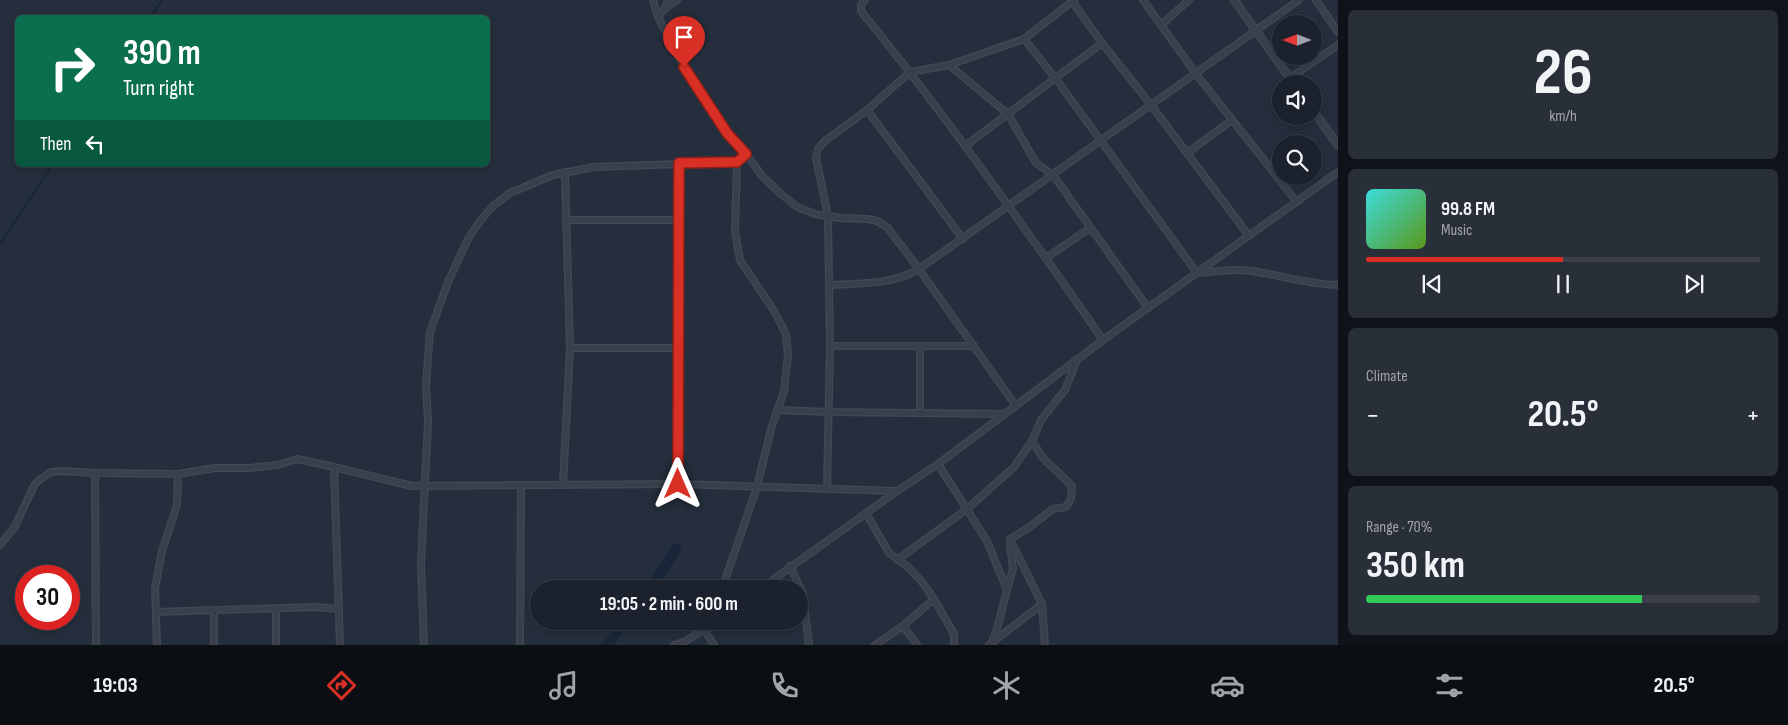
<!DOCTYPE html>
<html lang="en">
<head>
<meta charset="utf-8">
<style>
	body { margin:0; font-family:"Sofia Sans Condensed",sans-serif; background:#292f39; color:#f1f3f6; height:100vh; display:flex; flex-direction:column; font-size:19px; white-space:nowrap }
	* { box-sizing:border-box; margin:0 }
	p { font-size:16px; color:#a0a4aa }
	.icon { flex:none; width:28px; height:28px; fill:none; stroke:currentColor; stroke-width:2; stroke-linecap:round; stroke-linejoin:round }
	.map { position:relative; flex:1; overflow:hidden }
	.drawer { display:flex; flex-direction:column; gap:10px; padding:10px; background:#0f1319; width:450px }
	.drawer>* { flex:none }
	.banner { position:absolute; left:15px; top:15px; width:475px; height:152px; border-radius:8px; box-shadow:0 2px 8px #0003,0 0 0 1px #3a3f49; background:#0b6e4f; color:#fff; overflow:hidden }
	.needle { width:32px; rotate:270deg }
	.tools { position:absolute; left:1272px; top:15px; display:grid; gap:10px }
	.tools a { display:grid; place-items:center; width:50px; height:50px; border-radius:50%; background:#1c222d; box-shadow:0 2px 8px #0003,0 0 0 1px #3a3f49; font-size:25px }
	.speed { position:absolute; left:15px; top:565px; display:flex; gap:10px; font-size:25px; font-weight:700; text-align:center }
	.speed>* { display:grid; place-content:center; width:65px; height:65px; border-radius:50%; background:#1c222d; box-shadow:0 2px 8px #0003,0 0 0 1px #3a3f49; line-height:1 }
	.speed .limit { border:8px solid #d22; background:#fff; color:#111 }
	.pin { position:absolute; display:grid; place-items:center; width:42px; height:42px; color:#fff; margin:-51px -21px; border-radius:50% 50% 50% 0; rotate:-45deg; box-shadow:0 0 5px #0007 }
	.pin .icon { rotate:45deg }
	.me { position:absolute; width:55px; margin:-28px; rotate:0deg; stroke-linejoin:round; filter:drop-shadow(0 0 4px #0008) }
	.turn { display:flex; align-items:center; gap:18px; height:105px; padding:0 25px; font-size:22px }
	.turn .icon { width:65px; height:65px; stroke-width:2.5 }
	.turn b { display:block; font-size:35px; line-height:42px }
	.then { display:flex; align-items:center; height:48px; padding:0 25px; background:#0003; gap:10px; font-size:19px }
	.big { font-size:38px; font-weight:700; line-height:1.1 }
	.drawer .card { flex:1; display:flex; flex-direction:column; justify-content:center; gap:8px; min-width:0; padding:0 18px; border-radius:8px; background:#292f39 }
	.drawer .dial { align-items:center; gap:0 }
	.dial b { font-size:65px; line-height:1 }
	.song { display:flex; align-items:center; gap:15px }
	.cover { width:60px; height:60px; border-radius:8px; background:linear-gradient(135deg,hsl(180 70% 55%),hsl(90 70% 35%)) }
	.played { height:5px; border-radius:2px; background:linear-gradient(90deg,#d93025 50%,#3a3f49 50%) }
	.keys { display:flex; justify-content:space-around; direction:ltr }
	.heat { display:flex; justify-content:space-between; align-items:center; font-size:28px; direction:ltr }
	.charge { height:8px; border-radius:4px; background:linear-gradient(90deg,#34c759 70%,#3a3f49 0) }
	.trip { position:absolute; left:530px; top:580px; width:278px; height:50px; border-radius:25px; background:#1c222d; box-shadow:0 2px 8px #0003,0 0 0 1px #3a3f49; font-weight:700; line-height:50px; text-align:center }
	.menu { display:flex; height:80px; justify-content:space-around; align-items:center; background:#0b0e12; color:#a0a4aa }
	.menu .icon { width:35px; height:35px }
	.menu .on { color:#d93025 }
	.menu b { font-size:22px; color:#f1f3f6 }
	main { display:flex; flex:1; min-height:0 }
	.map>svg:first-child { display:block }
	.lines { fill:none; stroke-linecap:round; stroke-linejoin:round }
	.stream { stroke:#192539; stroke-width:2 }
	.river { stroke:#192539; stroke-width:10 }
	.minor-casing { stroke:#424955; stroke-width:8 }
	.tertiary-casing { stroke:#424955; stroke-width:9 }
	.minor { stroke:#39404c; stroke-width:5.5 }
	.tertiary { stroke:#39404c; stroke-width:7 }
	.route-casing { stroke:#8d1f18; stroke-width:12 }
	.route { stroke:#d93025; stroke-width:9 }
</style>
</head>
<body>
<main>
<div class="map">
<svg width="1338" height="645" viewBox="0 0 1338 645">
	<rect width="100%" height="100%" fill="#252e3c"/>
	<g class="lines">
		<g class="stream">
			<path d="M150 18 162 0"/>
			<path d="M0 244 52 165"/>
		</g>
		<g class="river">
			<path d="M650 589 676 549"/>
			<path d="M605 645 609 643 626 621"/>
		</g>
		<g class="minor-casing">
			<g id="minor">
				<path d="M653 0 658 17 677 54 699 93 727 133 746 154 763 177 781 194 797 207 815 214 840 218 868 219 877 221 887 227 919 269 1016 406"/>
				<path d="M865 0 861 5V11C947 117 1025 228 1103 340"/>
				<path d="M1071 0 1102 43 1151 105 1249 236"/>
				<path d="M1143 0 1196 74 1297 202"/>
				<path d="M1316 0 1338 32"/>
				<path d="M665 8 677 0"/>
				<path d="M658 17 665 8 668 0"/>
				<path d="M1161 25 1189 0"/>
				<path d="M1024 39 1056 79 1197 273C1214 272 1234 268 1251 271 1280 275 1308 284 1338 285"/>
				<path d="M949 65 1008 114 1036 163 1053 175 1148 308"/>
				<path d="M1290 78 1338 45"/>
				<path d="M867 110 963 239"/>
				<path d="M965 146 1102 43"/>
				<path d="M1187 153 1232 120"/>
				<path d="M566 220H679"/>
				<path d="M1046 258 1090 228"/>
				<path d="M830 285C860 283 892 285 919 269L1299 0"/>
				<path d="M830 346H974"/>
				<path d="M920 346V413"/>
				<path d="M570 348H679"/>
				<path d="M777 410 829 412 1003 414"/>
				<path d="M938 464 987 541 1007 590 998 625 992 642"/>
				<path d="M334 467 340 645"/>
				<path d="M95 473 96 645"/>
				<path d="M563 484 570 348 565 172"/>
				<path d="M678 484 679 163"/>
				<path d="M827 489 830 346 828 216 816 158 818 149 825 141 867 110 910 72 949 65 1024 39 1074 0"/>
				<path d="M866 513 889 553 907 566 922 582 934 599 954 634V645"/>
				<path d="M1010 539 1028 528 1053 509 1066 507 1071 499 1072 486 1043 458 1032 441"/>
				<path d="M1010 539 1042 604 1045 645"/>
				<path d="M0 545 14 528 35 484 42 478 51 472 62 471 95 473 178 474 215 468H249L278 465 297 459 334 467 412 486 678 484 897 491"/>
				<path d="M897 560 967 509 1014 467 1032 441 1041 420 1065 390 1077 360"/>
				<path d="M790 566 803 594 809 645"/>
				<path d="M722 589 757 487 771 429 784 391 788 355 786 334 774 311 740 260 735 231 737 162"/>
				<path d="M760 589 897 491 938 464 1103 340 1338 172"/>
				<path d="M1007 590 1013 569 1010 543"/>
				<path d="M214 611V645"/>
				<path d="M156 612 315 607 339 609"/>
				<path d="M708 621 704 629 714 645"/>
				<path d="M903 626 917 645"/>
				<path d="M157 645 155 588 162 551 177 505 178 474"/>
				<path d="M276 645V610"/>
				<path d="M424 645 421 564 428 422 426 384 430 332 448 282 468 239 480 221 493 206 510 193 553 175 594 167 737 162 746 154"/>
				<path d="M520 645 521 485"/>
				<path d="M674 645 686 641 716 621"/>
				<path d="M875 645 903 626 934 599"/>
				<path d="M989 645 1042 604"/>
			</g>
		</g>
		<g class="tertiary-casing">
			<g id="tertiary">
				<path d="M1234 0 1294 84"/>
				<path d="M1314 112 1338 145"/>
			</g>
		</g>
		<use href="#minor" class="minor"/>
		<use href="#tertiary" class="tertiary"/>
	</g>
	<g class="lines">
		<g class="route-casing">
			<path id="route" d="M678 484 679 163 737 162 746 154 727 133 684 67"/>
		</g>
		<use href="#route" class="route"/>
	</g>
</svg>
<div class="tools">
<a><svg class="needle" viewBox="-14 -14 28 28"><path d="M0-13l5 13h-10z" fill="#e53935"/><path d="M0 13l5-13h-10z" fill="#a0a4aa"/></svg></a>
<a><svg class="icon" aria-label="sound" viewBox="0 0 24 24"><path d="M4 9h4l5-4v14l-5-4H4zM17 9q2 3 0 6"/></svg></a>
<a><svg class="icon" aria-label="search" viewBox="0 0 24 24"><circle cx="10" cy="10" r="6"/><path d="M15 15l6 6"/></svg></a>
</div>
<div class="speed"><div class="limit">30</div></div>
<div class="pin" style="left:684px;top:67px;background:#d93025"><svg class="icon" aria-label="arrive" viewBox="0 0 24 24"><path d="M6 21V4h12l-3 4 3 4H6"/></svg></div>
<svg class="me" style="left:678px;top:484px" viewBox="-20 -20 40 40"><path d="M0-17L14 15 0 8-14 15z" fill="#d93025" stroke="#fff" stroke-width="4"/></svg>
<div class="trip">19:05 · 2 min · 600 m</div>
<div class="banner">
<div class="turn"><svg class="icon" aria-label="right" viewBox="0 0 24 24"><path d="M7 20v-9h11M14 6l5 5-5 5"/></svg><div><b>390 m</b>Turn right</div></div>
<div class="then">Then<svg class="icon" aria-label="left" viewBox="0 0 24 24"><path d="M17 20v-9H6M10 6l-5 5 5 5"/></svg></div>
</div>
</div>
<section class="drawer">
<div class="card dial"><b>26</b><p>km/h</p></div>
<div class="card">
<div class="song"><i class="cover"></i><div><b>99.8 FM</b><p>Music</p></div></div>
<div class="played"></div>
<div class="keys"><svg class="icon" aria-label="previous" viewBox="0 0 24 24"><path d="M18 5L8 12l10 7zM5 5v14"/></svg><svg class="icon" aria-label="pause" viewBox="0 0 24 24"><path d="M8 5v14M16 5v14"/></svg><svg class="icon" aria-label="next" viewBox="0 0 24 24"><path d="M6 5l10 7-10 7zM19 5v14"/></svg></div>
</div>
<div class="card"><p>Climate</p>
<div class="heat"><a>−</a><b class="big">20.5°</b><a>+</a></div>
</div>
<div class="card"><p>Range · 70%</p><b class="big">350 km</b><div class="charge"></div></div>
</section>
</main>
<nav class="menu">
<b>19:03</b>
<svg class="icon on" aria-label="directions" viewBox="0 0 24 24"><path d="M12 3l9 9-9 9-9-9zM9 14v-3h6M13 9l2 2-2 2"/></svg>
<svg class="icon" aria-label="music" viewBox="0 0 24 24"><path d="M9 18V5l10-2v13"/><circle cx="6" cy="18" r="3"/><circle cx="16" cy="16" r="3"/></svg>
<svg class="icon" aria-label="phone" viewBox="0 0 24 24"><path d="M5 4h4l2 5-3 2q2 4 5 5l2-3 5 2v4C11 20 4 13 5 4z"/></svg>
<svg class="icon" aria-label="climate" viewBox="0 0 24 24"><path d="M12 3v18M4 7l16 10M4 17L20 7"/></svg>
<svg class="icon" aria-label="car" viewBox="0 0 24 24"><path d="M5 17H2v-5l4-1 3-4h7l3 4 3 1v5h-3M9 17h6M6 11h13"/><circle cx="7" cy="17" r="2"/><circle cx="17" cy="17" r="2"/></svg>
<svg class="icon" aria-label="filters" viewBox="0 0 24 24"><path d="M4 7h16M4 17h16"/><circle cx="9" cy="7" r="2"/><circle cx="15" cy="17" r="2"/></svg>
<b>20.5°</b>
</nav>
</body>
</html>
